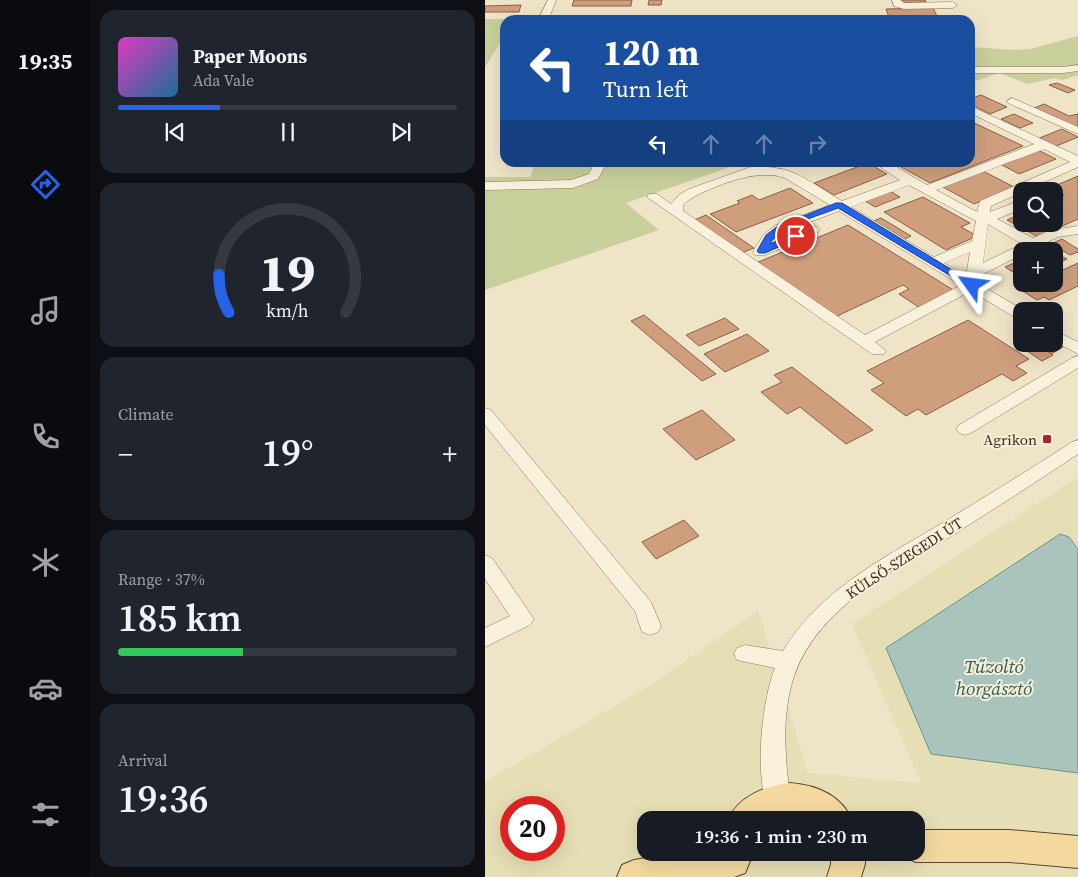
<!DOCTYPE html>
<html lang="en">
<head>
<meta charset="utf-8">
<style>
	body { margin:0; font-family:"Source Serif 4",serif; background:#20242c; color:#f1f3f6; height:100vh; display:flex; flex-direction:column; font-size:19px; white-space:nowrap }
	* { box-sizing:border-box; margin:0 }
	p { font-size:16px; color:#9ea1a6 }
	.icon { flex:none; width:28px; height:28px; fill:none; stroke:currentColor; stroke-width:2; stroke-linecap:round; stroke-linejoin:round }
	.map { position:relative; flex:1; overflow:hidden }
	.side { display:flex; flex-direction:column; gap:10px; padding:10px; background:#0d0f14; width:395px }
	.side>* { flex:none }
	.hud { position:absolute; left:15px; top:15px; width:475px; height:152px; border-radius:15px; box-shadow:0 5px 20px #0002; background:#1a4fa0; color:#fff; overflow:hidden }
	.controls { position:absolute; left:528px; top:182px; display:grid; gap:10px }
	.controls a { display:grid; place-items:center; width:50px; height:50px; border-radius:10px; background:#171b24; box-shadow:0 5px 20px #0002; font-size:25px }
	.speed { position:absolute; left:15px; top:796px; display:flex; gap:10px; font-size:25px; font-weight:700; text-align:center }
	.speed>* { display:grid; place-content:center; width:65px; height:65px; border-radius:50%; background:#171b24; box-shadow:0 5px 20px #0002; line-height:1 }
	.speed .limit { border:8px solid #d22; background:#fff; color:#111 }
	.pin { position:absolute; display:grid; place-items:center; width:42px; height:42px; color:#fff; margin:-21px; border:2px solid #fff; border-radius:50%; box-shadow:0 1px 5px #0007 }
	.me { position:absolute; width:55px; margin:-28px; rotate:301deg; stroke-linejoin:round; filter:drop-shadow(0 0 4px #0008) }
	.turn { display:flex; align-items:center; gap:18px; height:105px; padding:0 20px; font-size:22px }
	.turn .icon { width:65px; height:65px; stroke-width:2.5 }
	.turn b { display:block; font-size:35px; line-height:42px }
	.lanes { display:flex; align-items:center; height:48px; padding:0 20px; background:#0003; justify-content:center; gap:25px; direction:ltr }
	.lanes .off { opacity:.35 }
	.big { font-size:38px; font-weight:600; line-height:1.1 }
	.side .card { flex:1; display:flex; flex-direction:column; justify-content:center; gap:8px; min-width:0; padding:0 18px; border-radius:15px; background:#20242c }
	.side .dial { align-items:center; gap:0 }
	.dial svg { height:130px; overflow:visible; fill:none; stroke:#363941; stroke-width:7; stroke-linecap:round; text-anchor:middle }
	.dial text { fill:#f1f3f6; stroke:none }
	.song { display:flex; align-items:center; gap:15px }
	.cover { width:60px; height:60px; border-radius:8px; background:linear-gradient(135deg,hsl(310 70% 55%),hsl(200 70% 35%)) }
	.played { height:5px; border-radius:2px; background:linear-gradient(90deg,#2563eb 30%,#363941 30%) }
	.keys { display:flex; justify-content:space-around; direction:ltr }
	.heat { display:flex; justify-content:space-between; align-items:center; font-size:28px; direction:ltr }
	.charge { height:8px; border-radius:4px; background:linear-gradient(90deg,#34c759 37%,#363941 0) }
	.trip { position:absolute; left:152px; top:811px; width:288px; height:50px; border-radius:15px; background:#171b24; box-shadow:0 5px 20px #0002; font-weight:600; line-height:50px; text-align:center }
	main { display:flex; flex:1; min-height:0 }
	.tabs { display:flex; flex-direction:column; width:90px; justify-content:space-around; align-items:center; background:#090b0e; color:#9ea1a6 }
	.tabs .icon { width:35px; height:35px }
	.tabs .selected { color:#2563eb }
	.tabs b { font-size:22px; color:#f1f3f6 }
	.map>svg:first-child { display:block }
	.farmland { fill:#e6deb5; fill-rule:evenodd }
	.green { fill:#c9cf9b }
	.water { fill:#a9c4bc; stroke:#6f938a }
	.building { fill:#cf9f7d; stroke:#8d5f41 }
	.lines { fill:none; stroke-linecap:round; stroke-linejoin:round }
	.minor-casing { stroke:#8d765c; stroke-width:1 }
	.major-casing { stroke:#5b4430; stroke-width:2 }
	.minor { fill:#faf1dc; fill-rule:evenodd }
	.major { fill:#f3d9a0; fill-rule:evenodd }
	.route { fill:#2563eb; stroke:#184099 }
	.poi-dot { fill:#9e2a2b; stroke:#f7eed8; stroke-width:2 }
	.labels { text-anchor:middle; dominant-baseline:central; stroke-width:4; stroke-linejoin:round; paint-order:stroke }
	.poi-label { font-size:15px; fill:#3d2e20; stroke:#f7eed8; text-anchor:end }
	.street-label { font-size:15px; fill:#3d2e20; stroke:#f7eed8 }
	.near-water-label { font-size:19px; font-style:italic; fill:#2f5d5a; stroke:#f7eed8 }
</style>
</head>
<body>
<main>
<nav class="tabs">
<b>19:35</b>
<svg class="icon selected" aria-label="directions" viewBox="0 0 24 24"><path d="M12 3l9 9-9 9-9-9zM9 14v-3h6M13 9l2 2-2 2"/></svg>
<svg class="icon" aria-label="music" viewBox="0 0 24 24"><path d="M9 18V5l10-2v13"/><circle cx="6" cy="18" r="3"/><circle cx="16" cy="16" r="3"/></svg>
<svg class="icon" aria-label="phone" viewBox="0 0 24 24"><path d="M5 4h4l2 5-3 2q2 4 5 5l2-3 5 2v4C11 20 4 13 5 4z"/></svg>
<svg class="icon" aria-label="climate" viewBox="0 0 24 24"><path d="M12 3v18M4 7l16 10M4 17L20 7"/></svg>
<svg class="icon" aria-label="car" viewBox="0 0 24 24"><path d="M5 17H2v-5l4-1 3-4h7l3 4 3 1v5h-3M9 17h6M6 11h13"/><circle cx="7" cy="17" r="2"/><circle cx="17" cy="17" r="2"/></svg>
<svg class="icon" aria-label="filters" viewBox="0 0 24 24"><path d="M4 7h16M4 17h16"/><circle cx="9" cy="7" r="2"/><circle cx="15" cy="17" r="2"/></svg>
</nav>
<section class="side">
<div class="card">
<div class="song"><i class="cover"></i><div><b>Paper Moons</b><p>Ada Vale</p></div></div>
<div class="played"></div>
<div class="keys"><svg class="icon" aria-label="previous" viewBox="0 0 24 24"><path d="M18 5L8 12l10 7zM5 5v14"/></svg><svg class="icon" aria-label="pause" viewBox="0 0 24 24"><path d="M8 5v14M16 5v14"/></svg><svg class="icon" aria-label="next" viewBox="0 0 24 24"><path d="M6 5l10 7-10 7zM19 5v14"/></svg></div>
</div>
<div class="card dial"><svg viewBox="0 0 100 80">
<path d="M14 69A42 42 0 1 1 86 69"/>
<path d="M14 69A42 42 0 0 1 8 46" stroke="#2563eb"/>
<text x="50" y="56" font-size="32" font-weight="700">19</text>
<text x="50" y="72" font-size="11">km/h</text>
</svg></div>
<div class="card"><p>Climate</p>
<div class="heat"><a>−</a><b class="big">19°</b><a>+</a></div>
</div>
<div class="card"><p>Range · 37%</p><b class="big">185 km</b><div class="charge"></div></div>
<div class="card"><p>Arrival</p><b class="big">19:36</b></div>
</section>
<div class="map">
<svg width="593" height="877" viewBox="0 0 593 877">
	<rect width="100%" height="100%" fill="#f0e4c8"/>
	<path class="farmland" d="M593 477V877H0V782L162 687 273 611 323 773 436 783 367 624ZM26 808H69V850H26ZM161 820H431V852H161Z"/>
	<g class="green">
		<path d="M0 19H31L20 20V35L0 67Z"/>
		<path d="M593 36V75L577 80 569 78 543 84 514 73 485 83V47L530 50 545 49Z"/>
		<path d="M50 163H257L141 203 174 230 0 290V177H45Z"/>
	</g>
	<path class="water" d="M575 534 584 537 593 549V773L446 754 401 648Z"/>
	<g class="building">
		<path d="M89 0H147L146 6H87Z"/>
		<path d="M164 0H177L176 5H163Z"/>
		<path d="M415 0H440L441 2 416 3Z"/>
		<path d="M36 5 34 12H0V6Z"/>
		<path d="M448 8 452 16 404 17 401 9Z"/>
		<path d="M572 83 590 90 583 93 564 85Z"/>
		<path d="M496 95 522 107 505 114 485 104V99Z"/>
		<path d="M559 104 584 116 593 114V130L547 109Z"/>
		<path d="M529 114 548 123 535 128 516 119Z"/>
		<path d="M485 121 538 146 445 183 407 162H485Z"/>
		<path d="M577 129 593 137 569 147 552 139Z"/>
		<path d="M553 150 571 159 534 174 517 165Z"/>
		<path d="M383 163 402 174 349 195 329 183Z"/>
		<path d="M498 171 529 187 489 204 458 187Z"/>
		<path d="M593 176V219L553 237 522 220 536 214V224H569V200L579 195 565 188Z"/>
		<path d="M305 188 328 203 251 232 225 214 255 203 252 201 267 195 274 200Z"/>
		<path d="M405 191 415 197 390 207 380 201Z"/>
		<path d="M438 197 485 223 476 227 492 236 461 250 399 212Z"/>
		<path d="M221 215 269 248 254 254 207 221Z"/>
		<path d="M396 218 426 236 416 241 386 222Z"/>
		<path d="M363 225 470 291 435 308 414 294 424 289 418 285 348 318 271 263Z"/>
		<path d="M577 239 593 249V252L585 255 566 244Z"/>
		<path d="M569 252 582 259 569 265Z"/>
		<path d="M536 260V277L520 267Z"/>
		<path d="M593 263V286L564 300 559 297 552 300 536 290 550 284H569V274Z"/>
		<path d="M159 315 231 374 217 381 146 321Z"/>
		<path d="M240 318 254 329 214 346 201 335Z"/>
		<path d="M483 320 544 359 531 366 542 373 528 381 517 374 441 415 433 409 421 416 386 390 399 383 382 371Z"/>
		<path d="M262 334 284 351 240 372 219 354Z"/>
		<path d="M569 342 578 347 566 354 556 347 563 344H569Z"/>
		<path d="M551 344 568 355 557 361 539 349Z"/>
		<path d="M307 367 388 430 361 444 315 407 302 414 276 392 297 382 289 375Z"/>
		<path d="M217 410 250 440 211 460 178 429Z"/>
		<path d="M199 520 214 536 171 559 157 542Z"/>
	</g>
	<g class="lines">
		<g class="minor-casing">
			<g id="minor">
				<path d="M63 0H71L65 16 60 19 55 16Z"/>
				<path d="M407 0H415L419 3 468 2 472 5 468 8 419 9 409 6Z"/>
				<path d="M593 65V71L578 73H485V67H578Z"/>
				<path d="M527 98 593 127V134L523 103 522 101Z"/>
				<path d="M485 106 593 156V167L506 206 505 212 536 200V209L512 219 548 238 565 230 593 226V234L573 237 543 251H536V255L496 275 494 284 540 311H536V319L531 318 486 291 390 342 401 351 399 354H387L162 197 164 194H172L186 204 194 195 204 189 271 165C283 168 297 167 309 173 325 180 341 192 357 201L415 180 388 162H403L442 185 549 144 485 113ZM559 149 585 162 495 201 492 212 451 190ZM289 175 300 178 345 205 291 225 279 234 268 252 270 255H280L333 232 335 229 328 225 289 241 301 231 354 211 476 285 380 335 198 211V205C208 194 246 180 262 177 270 175 280 175 289 175ZM424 185 491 221 487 241 449 257 366 207ZM503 224 537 244 498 263ZM485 252 481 276 459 263Z"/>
				<path d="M110 162H122L113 179 88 188 0 190V182L86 180 104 174Z"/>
				<path d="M569 330 593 342V354L569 341Z"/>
				<path d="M593 356V368L486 433 480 435 474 433 471 429 474 425 587 358Z"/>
				<path d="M0 408 6 410 166 602 176 626 173 632 165 635 157 632 150 611 0 425Z"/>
				<path d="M593 440V454C553 481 512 507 471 533 412 569 334 605 309 676 301 701 299 729 301 755 301 771 307 792 301 807L292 811 283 807C269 775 277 700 290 668L252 660 249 654 252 648 260 645 298 651C334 591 395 560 454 525 498 498 543 471 587 442Z"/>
				<path d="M0 555 7 558 49 619 45 625 0 647V628L25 616 0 579Z"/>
			</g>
		</g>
		<g class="major-casing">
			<g id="major">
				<path d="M305 783C331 785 356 795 367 820H329L318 814 305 812 293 814 283 820H243C253 796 281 786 305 783Z"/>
				<path d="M431 830H524L593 836V868L524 862H431L419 857 417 852H431Z"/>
				<path d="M197 852H261L265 861 260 873 249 877H132L137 865 149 860Z"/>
				<path d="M346 852H380V864L376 877H342L346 864Z"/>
			</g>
		</g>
		<use href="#minor" class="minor"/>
		<use href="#major" class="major"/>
	</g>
	<path class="route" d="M351 203H357L492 285 487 288 484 287 353 208C334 216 295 225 285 244L311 233 314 234V238L280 253H274L272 251 281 235 293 226Z"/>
	<rect class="poi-dot" x="557" y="434" width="10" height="10" rx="2.5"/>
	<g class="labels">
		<g class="poi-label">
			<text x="552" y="439">Agrikon</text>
		</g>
		<g class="street-label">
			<text transform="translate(419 558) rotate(-33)">KÜLSŐ-SZEGEDI ÚT</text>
		</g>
		<g class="near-water-label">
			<text x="509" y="666">Tűzoltó<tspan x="509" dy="22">horgásztó</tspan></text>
		</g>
	</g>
</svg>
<div class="controls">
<a><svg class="icon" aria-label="search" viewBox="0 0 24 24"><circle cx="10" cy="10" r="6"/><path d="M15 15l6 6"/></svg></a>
<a>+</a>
<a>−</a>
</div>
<div class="speed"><div class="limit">20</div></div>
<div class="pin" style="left:311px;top:236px;background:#d93025"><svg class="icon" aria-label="arrive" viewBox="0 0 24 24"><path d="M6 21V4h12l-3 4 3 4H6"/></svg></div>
<svg class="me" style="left:487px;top:285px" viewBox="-20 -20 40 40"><path d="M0-17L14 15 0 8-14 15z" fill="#2563eb" stroke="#fff" stroke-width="4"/></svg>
<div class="trip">19:36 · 1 min · 230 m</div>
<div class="hud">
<div class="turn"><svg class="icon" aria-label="left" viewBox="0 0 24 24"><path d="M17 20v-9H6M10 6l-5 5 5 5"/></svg><div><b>120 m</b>Turn left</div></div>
<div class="lanes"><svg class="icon" aria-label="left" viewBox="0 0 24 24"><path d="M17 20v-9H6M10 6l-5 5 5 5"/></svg><svg class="icon off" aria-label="ahead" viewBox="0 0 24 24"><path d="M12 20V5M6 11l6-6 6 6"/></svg><svg class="icon off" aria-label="ahead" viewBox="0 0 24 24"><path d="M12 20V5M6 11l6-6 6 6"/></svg><svg class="icon off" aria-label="right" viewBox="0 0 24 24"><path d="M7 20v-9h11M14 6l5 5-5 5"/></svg></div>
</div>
</div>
</main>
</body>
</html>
